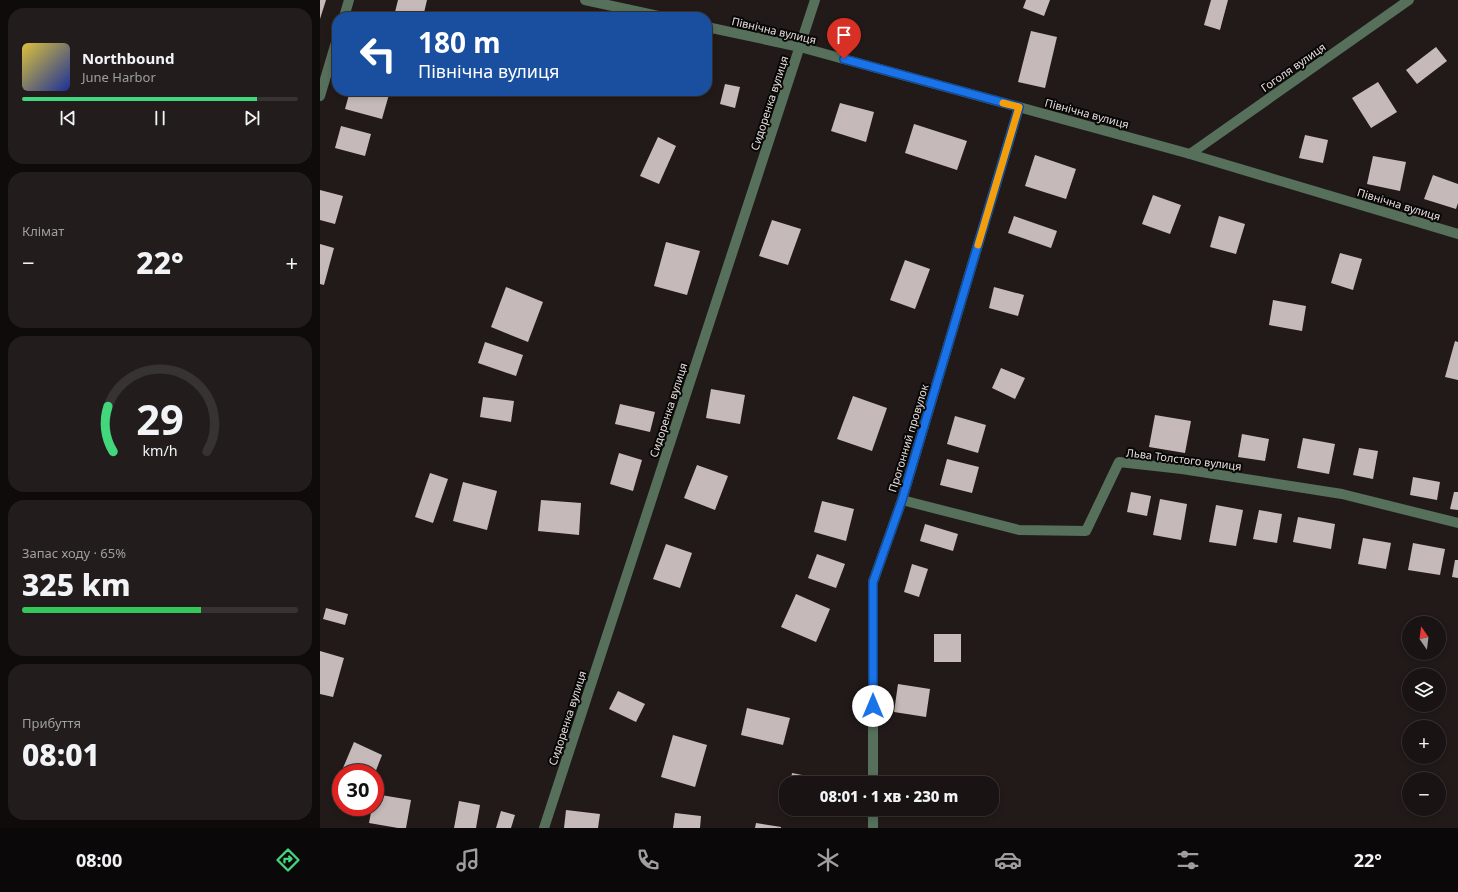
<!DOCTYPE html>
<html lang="uk">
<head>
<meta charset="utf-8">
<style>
	body { margin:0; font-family:"Noto Sans",sans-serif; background:#221d1c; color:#f1f3f6; height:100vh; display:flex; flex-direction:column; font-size:15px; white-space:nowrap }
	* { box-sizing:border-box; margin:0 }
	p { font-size:13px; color:#9f9ea0 }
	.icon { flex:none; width:22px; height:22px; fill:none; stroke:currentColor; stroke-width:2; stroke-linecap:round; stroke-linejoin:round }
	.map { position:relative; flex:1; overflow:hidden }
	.side { display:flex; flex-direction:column; gap:8px; padding:8px; background:#0e0b0a; width:320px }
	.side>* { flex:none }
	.hud { position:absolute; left:12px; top:12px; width:380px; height:84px; border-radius:16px; box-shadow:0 2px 6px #0003,0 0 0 1px #373333; background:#1a4fa0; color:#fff; overflow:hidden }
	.needle { width:26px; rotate:346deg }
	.fabs { position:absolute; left:1082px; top:616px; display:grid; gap:8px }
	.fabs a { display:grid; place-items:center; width:44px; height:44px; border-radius:50%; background:#191413; box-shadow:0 2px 6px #0003,0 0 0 1px #373333; font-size:20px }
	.speed { position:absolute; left:12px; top:764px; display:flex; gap:8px; font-size:20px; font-weight:700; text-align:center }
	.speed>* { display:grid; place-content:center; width:52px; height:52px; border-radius:50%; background:#191413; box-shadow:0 2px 6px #0003,0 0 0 1px #373333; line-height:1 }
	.speed .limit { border:6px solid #d22; background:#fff; color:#111 }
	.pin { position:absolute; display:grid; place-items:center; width:34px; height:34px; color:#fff; margin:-41px -17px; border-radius:50% 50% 50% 0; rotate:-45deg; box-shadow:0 0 4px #0007 }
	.pin .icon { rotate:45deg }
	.me { position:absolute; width:44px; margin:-22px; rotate:0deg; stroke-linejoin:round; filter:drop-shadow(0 0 3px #0008) }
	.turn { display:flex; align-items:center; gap:14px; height:84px; padding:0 20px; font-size:18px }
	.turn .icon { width:52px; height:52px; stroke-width:2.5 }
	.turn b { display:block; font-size:28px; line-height:34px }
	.big { font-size:30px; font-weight:800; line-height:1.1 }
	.side .card { flex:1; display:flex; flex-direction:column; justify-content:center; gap:6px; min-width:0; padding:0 14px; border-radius:16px; background:#221d1c }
	.side .dial { align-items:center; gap:0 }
	.dial svg { height:104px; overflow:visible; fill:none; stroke:#373333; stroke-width:7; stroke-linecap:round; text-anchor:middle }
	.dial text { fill:#f1f3f6; stroke:none }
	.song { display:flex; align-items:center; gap:12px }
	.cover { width:48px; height:48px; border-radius:6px; background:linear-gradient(135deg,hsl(50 70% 55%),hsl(230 70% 35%)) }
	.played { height:4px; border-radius:2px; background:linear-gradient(90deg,#43d77b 85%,#373333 85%) }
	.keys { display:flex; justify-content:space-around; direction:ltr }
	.heat { display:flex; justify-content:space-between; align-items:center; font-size:22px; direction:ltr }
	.charge { height:6px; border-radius:3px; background:linear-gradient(90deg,#34c759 65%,#373333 0) }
	.trip { position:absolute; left:459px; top:776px; width:220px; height:40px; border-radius:16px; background:#191413; box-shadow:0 2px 6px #0003,0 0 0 1px #373333; font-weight:800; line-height:40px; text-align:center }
	.tab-bar { display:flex; height:64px; justify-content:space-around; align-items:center; background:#0a0808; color:#9f9ea0 }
	.tab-bar .icon { width:28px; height:28px }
	.tab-bar .current { color:#43d77b }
	.tab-bar b { font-size:18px; color:#f1f3f6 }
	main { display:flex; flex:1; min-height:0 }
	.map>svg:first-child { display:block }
	.building { fill:#c5bab9 }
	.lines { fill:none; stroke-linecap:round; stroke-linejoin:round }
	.minor { stroke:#56705c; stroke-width:10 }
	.route-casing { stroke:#114b97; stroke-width:10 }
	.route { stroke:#1a73e8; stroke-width:7 }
	.slow { stroke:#f59e0b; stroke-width:7 }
	.labels { text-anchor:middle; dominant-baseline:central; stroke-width:4; stroke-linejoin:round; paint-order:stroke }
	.street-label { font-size:11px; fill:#e3dedd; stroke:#090606 }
</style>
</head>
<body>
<main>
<section class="side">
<div class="card">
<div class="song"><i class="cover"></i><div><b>Northbound</b><p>June Harbor</p></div></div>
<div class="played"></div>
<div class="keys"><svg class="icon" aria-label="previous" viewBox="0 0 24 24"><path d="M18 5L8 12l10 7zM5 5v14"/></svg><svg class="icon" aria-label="pause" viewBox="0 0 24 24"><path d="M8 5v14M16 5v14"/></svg><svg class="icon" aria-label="next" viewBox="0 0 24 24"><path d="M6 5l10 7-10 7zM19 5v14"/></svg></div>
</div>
<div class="card"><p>Клімат</p>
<div class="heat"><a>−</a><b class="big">22°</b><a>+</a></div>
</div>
<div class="card dial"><svg viewBox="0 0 100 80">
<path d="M14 69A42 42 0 1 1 86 69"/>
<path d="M14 69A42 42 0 0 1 10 34" stroke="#43d77b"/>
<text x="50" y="56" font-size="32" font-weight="700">29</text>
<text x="50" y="72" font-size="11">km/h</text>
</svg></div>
<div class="card"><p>Запас ходу · 65%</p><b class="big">325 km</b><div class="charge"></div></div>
<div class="card"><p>Прибуття</p><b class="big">08:01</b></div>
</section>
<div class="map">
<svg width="1138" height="828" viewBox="0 0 1138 828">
	<rect width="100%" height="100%" fill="#211a19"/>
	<g class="building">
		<path d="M0 0H6L0 19Z"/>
		<path d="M78 0H107L103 17H95L75 12Z"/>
		<path d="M706 0H730L724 16 703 8Z"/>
		<path d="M891 0H908L900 30 884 25Z"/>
		<path d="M711 31 737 37 725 88 698 82Z"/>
		<path d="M1116 47 1127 61 1097 84 1086 70Z"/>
		<path d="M1058 82 1077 112 1051 128 1032 98Z"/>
		<path d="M405 84 420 87 415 108 400 104Z"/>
		<path d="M30 91H70L62 119 25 109Z"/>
		<path d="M520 103 554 112 546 142 511 131Z"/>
		<path d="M594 124 647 141 637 170 585 153Z"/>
		<path d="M21 126 51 134 45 156 15 148Z"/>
		<path d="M985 135 1008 140 1003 163 979 158Z"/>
		<path d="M338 137 356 146 339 184 320 176Z"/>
		<path d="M715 155 756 169 746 199 705 186Z"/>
		<path d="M1053 156 1086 162 1080 191 1047 184Z"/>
		<path d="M1113 175 1138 184V203L1136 209 1104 199Z"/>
		<path d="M0 190 23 196 15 224 0 220Z"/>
		<path d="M833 195 861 205 850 234 822 224Z"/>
		<path d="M694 216 737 231 731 248 688 233Z"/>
		<path d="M899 216 925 224 916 254 890 247Z"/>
		<path d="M452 220 481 229 468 265 439 256Z"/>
		<path d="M346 242 380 251 367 295 334 286Z"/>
		<path d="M0 244 14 248 4 285 0 284Z"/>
		<path d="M1020 253 1042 259 1033 290 1011 283Z"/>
		<path d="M585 260 610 269 595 309 570 300Z"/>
		<path d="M186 287 223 302 208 342 171 327Z"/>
		<path d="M674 287 704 295 698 316 669 308Z"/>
		<path d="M953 300 986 306 982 331 949 325Z"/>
		<path d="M1135 341 1138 342V380L1125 377Z"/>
		<path d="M165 342 203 355 196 376 158 363Z"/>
		<path d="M681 368 705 378 695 399 672 388Z"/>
		<path d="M391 389 425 395 420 424 386 418Z"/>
		<path d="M533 396 567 408 552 451 517 439Z"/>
		<path d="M163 397 194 401 191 422 160 417Z"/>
		<path d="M300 404 335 412 330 432 295 424Z"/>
		<path d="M835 415 871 421 865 453 829 447Z"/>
		<path d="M635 416 666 425 658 453 627 444Z"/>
		<path d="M922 434 949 439 945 461 918 457Z"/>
		<path d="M983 438 1015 444 1009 474 977 468Z"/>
		<path d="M1039 448 1058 451 1053 479 1033 475Z"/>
		<path d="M299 453 322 460 313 491 290 484Z"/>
		<path d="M627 459 659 467 652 493 620 485Z"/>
		<path d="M377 465 408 476 395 510 364 498Z"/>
		<path d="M110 473 128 479 113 523 95 517Z"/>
		<path d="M1093 477 1120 482 1117 500 1090 495Z"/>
		<path d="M143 482 177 491 167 530 133 521Z"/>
		<path d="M811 492 831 496 827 516 807 512Z"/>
		<path d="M1134 492H1138V510L1130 509Z"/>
		<path d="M840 499 867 504 861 540 833 535Z"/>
		<path d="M221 500 261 503 259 535 218 531Z"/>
		<path d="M502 501 534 509 526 541 494 532Z"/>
		<path d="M896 505 923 510 916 546 889 542Z"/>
		<path d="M939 510 962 514 957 543 933 539Z"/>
		<path d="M978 517 1015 524 1011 549 973 542Z"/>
		<path d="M605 524 638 534 633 551 600 541Z"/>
		<path d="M1043 538 1071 543 1066 569 1038 564Z"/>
		<path d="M1093 543 1125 549 1120 575 1088 570Z"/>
		<path d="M346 544 372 553 360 588 333 579Z"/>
		<path d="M497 554 525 564 516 588 488 578Z"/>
		<path d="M1135 560H1138V578L1132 577Z"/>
		<path d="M592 564 608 569 599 597 584 592Z"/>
		<path d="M476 594 510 609 496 642 461 627Z"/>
		<path d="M6 608 28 614 25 625 3 619Z"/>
		<rect x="614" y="634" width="27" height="28"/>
		<path d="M0 651 24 658 13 697 0 694Z"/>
		<path d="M578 684 610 689 606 717 574 712Z"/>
		<path d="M298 691 325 704 316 722 289 709Z"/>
		<path d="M427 708 470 718 463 745 421 735Z"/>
		<path d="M353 735 387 745 375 787 341 777Z"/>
		<path d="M34 742 62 755 55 773H34L23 768Z"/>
		<path d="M472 773 502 779 501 783H470Z"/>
		<path d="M55 794 91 800 86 828H78L49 823 52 807H55Z"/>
		<path d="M139 801 160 805 156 828H134Z"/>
		<path d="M246 810 280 814 278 828H244Z"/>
		<path d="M181 811 195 815 191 828H176Z"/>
		<path d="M355 813 381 816 380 828H353Z"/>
		<path d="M436 823 461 827V828H435Z"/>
	</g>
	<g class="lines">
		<g class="minor">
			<path d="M265 0 343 17"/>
			<path d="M24 17 29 0"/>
			<path d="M387 27 480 47 870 154 1138 234"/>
			<path d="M0 96 17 39"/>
			<path d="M870 154 1089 0"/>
			<path d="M582 500 699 530 766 531 799 462 862 469 1022 494 1138 523"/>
			<path d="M553 783V582L582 500 699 107"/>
			<path d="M553 809V828"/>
			<path d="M224 828 495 0"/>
		</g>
	</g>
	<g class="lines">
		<g class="route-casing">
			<path id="route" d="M524 59 699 107 582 500 553 582V706"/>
		</g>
		<use href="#route" class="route"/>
		<path class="slow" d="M658 245 699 107 683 103"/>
	</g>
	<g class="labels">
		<g class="street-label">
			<text transform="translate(454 30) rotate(13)">Північна вулиця</text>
			<text transform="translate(973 67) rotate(-35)">Гоголя вулиця</text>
			<text transform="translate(449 103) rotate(-72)">Сидоренка вулиця</text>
			<text transform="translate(767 113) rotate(15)">Північна вулиця</text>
			<text transform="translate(1079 204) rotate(17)">Північна вулиця</text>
			<text transform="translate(348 410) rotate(-72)">Сидоренка вулиця</text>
			<text transform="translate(588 438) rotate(-73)">Прогонний провулок</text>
			<text transform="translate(864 459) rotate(7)">Льва Толстого вулиця</text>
			<text transform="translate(247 718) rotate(-72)">Сидоренка вулиця</text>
		</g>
	</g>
</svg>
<div class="fabs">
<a><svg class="needle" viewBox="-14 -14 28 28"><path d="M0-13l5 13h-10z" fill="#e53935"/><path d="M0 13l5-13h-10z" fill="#9f9ea0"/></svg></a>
<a><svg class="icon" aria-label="layers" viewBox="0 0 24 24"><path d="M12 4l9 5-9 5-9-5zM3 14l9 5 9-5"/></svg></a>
<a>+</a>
<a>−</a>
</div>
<div class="speed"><div class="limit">30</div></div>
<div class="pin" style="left:524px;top:59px;background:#d93025"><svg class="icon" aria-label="arrive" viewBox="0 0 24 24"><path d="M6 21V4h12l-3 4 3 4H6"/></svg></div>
<svg class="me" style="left:553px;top:706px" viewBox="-20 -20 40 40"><circle r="19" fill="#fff"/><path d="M0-13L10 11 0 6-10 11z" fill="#1a73e8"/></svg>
<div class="trip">08:01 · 1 хв · 230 m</div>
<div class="hud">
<div class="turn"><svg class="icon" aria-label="left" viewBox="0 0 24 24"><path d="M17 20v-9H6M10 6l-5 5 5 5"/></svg><div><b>180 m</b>Північна вулиця</div></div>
</div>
</div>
</main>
<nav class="tab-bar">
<b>08:00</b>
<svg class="icon current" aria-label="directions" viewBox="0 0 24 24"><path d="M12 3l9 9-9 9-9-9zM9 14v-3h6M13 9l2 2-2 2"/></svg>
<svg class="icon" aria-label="music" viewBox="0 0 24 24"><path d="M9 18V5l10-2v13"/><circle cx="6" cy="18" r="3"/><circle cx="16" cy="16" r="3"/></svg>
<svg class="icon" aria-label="phone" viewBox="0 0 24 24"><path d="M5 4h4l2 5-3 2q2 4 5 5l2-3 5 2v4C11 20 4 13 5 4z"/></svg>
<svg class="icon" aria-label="climate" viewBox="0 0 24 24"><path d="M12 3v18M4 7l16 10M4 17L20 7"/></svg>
<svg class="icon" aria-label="car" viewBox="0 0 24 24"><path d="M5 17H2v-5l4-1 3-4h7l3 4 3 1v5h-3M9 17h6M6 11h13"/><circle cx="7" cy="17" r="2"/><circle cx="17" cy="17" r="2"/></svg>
<svg class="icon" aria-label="filters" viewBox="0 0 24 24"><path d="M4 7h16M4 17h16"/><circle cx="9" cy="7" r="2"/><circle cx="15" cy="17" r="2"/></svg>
<b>22°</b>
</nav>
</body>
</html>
